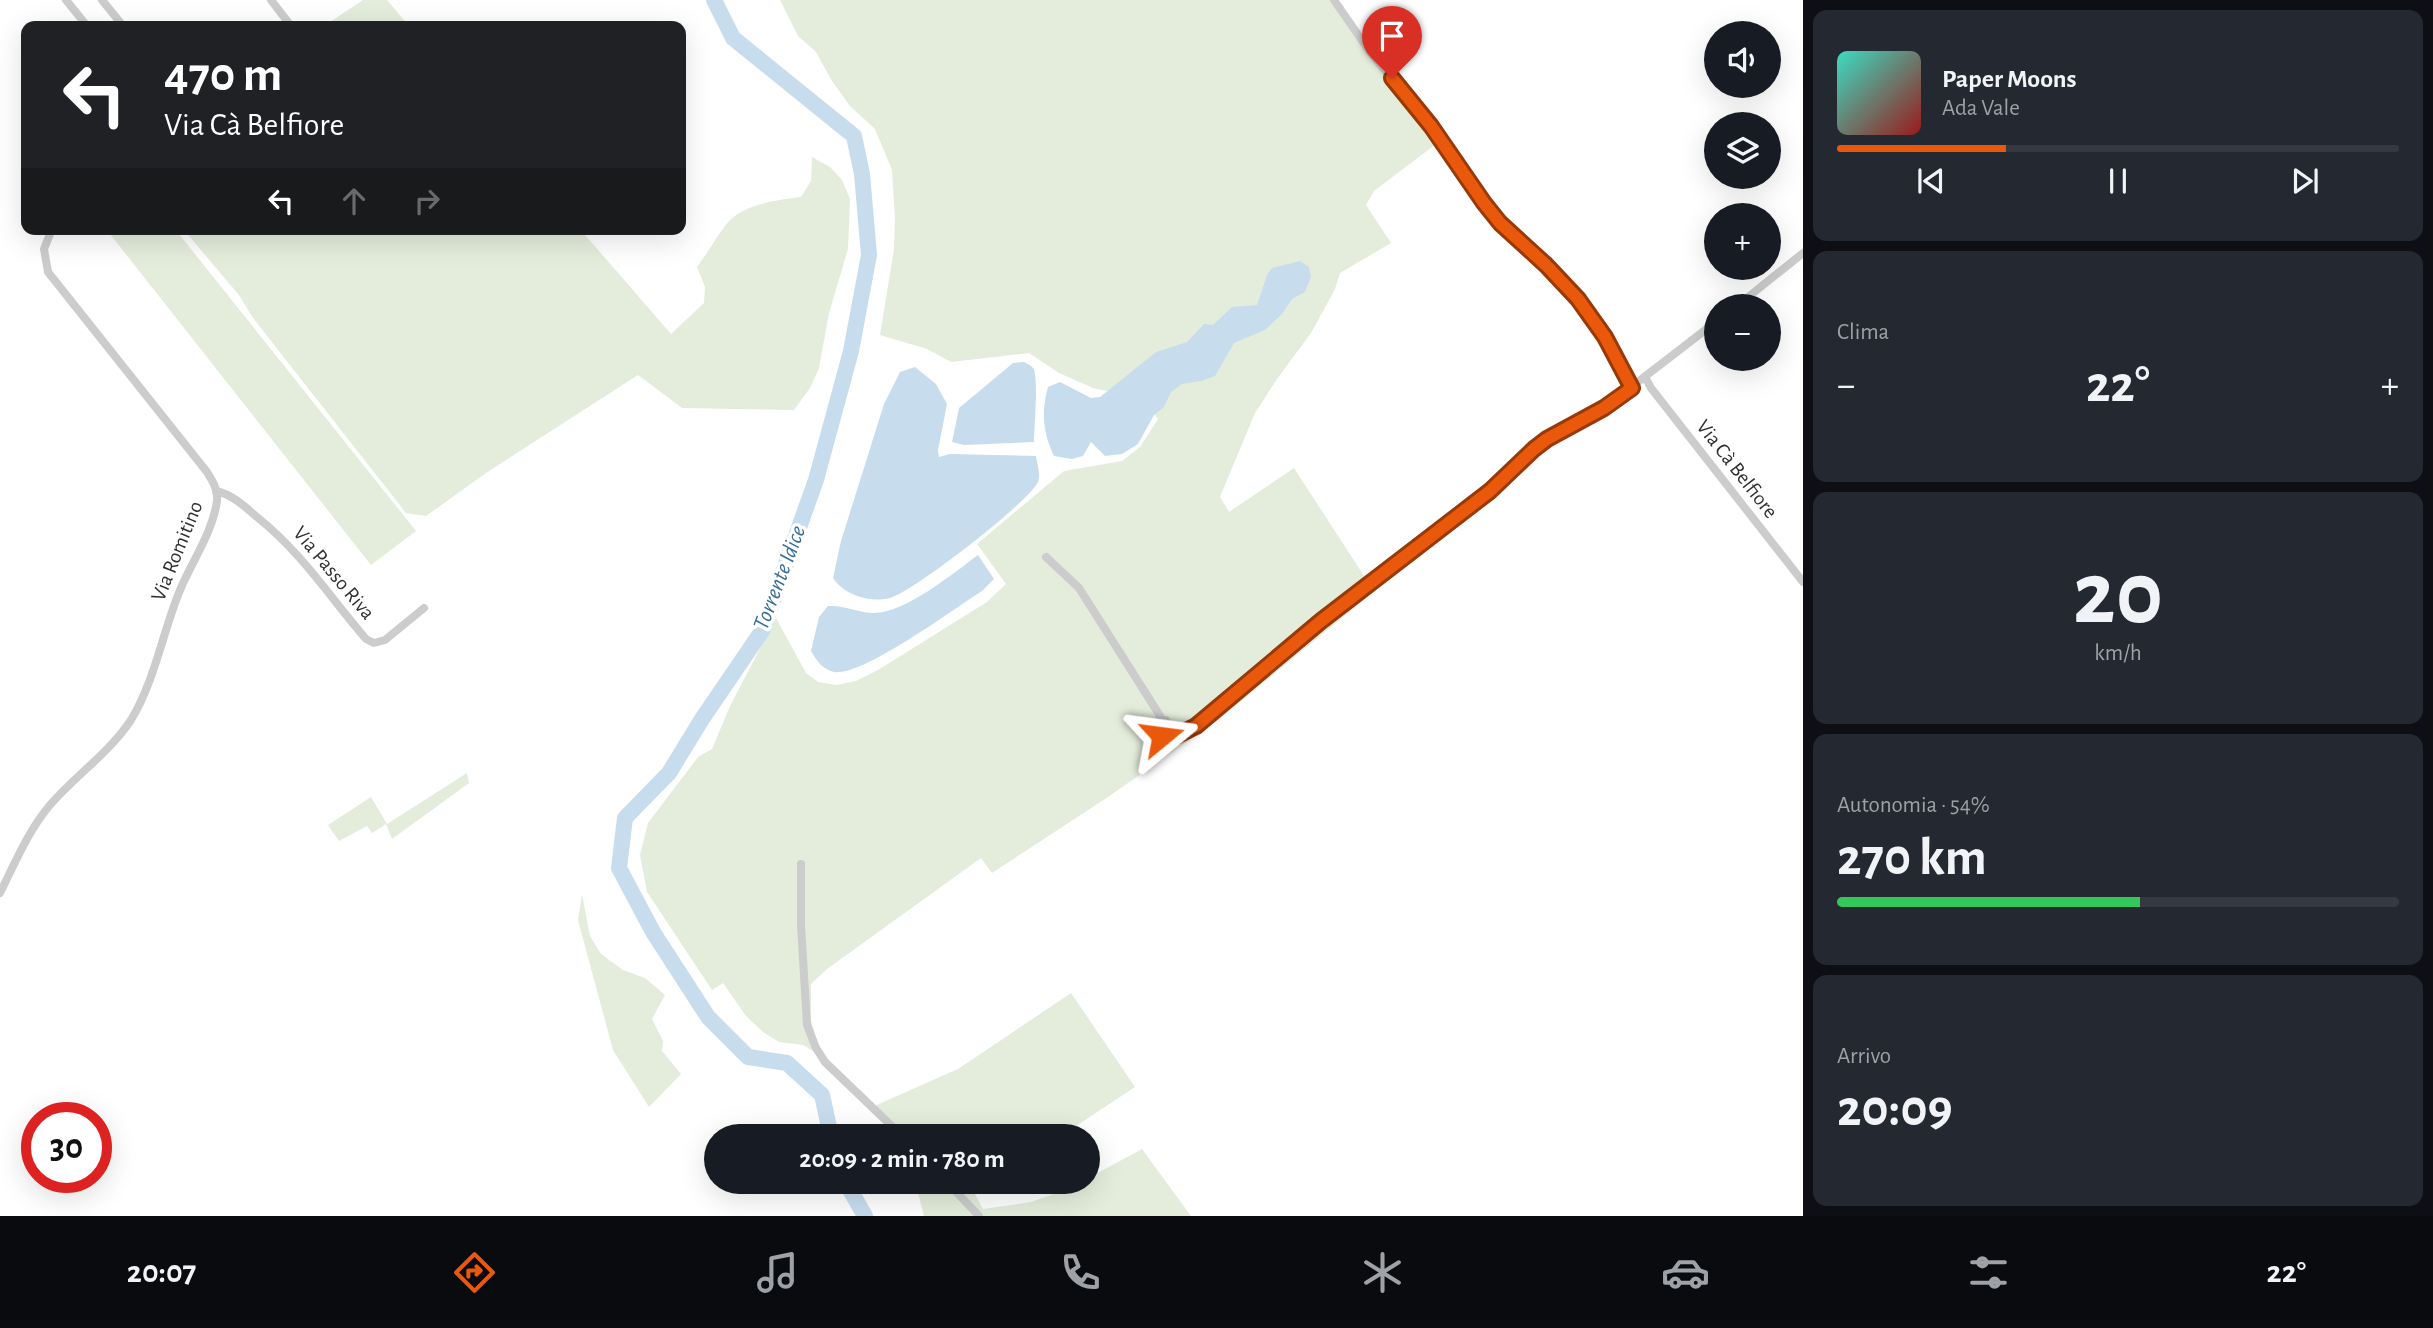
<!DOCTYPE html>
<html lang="it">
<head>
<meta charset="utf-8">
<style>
	body { margin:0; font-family:"Alegreya Sans",sans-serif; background:#242831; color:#f1f3f6; height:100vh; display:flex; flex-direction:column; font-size:26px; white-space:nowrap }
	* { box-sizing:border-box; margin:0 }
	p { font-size:23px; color:#9ea1a6 }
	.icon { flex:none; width:38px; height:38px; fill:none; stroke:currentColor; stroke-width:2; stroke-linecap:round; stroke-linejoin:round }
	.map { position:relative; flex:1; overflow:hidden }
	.drawer { display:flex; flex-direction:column; gap:10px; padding:10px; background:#0d0f14; width:630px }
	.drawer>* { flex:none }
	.banner { position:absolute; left:21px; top:21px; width:665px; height:214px; border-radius:14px; box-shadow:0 7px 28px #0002; background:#202124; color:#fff; overflow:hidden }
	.tools { position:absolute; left:1704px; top:21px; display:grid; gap:14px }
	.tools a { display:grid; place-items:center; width:77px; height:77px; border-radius:50%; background:#171b24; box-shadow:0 7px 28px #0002; font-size:35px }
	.speed { position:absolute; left:21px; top:1102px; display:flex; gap:14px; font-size:35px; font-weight:700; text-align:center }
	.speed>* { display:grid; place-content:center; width:91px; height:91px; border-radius:50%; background:#171b24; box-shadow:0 7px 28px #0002; line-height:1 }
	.speed .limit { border:10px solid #d22; background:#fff; color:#111 }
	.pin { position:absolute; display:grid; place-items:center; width:60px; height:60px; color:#fff; margin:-72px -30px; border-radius:50% 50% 50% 0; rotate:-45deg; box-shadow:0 0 7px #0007 }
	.pin .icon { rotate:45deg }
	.me { position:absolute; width:77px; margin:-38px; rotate:74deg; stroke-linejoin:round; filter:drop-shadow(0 0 5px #0008) }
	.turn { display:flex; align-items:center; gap:24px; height:147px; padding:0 28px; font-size:32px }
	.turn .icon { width:91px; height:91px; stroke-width:2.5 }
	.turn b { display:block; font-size:49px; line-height:60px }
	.lanes { display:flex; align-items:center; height:66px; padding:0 28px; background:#0003; justify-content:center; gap:35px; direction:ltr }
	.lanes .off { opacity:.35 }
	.big { font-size:52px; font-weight:700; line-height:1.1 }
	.drawer .tile { flex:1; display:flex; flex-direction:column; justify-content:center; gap:10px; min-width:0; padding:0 24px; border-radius:14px; background:#242831 }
	.drawer .dial { align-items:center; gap:0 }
	.dial b { font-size:91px; line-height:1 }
	.song { display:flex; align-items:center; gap:21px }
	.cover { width:84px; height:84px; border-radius:10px; background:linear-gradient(135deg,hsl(170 70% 55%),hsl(0 70% 35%)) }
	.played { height:7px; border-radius:4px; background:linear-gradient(90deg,#ea580c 30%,#363941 30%) }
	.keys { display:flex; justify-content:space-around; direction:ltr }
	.heat { display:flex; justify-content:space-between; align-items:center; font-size:38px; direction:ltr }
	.charge { height:10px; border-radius:5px; background:linear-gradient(90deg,#34c759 54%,#363941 0) }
	.trip { position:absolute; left:704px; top:1124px; width:396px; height:70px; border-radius:35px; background:#171b24; box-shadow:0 7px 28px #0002; font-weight:700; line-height:70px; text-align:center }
	.dock { display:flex; height:112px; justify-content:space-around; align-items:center; background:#090b0e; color:#9ea1a6 }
	.dock .icon { width:49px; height:49px }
	.dock .active { color:#ea580c }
	.dock b { font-size:32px; color:#f1f3f6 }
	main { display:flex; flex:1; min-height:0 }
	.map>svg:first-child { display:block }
	.green { fill:#e4eddc }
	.water { fill:#c7ddee }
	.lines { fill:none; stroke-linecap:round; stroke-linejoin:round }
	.river { stroke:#c7ddee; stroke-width:16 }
	.minor { stroke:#ccc; stroke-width:8 }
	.route-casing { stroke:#983908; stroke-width:18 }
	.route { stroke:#ea580c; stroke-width:12 }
	.labels { text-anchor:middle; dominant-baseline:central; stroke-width:7; stroke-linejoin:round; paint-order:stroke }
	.street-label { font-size:21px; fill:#2f2f2f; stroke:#fff }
	.water-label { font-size:23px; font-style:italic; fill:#386d96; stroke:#fff }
</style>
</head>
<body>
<main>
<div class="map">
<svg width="1803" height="1216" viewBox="0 0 1803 1216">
	<rect width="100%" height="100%" fill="#fff"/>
	<g class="green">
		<path d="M363 0H387L409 26H324Z"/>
		<path d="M780 0H1330L1358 41 1440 141 1374 191 1366 205 1391 243 1340 273 1335 289 1311 333 1277 379 1255 413 1220 497 1229 512 1294 468 1366 579 1376 590 1218 720 1108 797 992 873 981 858 827 969 811 984V1020L821 1056 803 1045 779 1042 763 1032 746 1016 723 983 712 990 647 892 640 855 648 823 698 757 712 749 730 706 776 618 806 673 818 682 836 685 856 681 878 670 987 602 1006 584 977 544 1064 471 1122 461 1140 447 1158 419 1143 399 1093 388 1059 373 1029 353 951 362 927 349 880 335 894 249 895 218 892 170 875 129 850 106 832 81 816 52 798 36Z"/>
		<path d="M812 157 830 167 842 180 850 199 848 249 829 313 819 368 810 388 794 410 682 408 638 375 486 473 426 516 406 513 253 318 239 295 183 229H580L671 334 704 303 705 287 697 267C707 254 715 239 725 226 741 204 777 200 801 197L811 181Z"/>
		<path d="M106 229H175L416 531 371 565Z"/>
		<path d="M467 773 469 783 392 839 386 824 372 833 367 826 339 841 328 825 371 797 387 824Z"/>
		<path d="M582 894 590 936 601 954 623 970 645 978 665 995 652 1019 663 1041 662 1051 681 1074 649 1107 613 1050 578 920Z"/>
		<path d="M1071 993 1135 1087 1061 1136H896L872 1107 958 1069Z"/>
		<path d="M1142 1149 1191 1216H924L915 1181H991L974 1192 983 1209 1031 1202 1068 1189Z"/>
	</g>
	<g class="water">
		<path d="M1300 261 1309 267 1311 277 1305 292 1292 299 1283 313 1265 330 1234 343 1215 376 1201 381 1182 384 1171 392 1164 407 1154 415 1138 444 1122 454 1105 456 1091 442 1083 456 1072 459 1054 456C1043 433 1041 412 1048 387L1060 382 1091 398 1100 397 1156 352 1187 342 1204 324 1213 325 1232 307 1257 305 1267 275 1272 268Z"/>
		<path d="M1024 362C1027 364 1031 365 1033 368 1039 375 1034 430 1034 442L964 445 952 442 959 408 1013 363Z"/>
		<path d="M915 367 936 384 947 404 938 450 939 457 950 454 1036 456C1037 464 1041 474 1038 482 1028 503 913 592 890 598 870 603 844 595 833 578L841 541 884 404 900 372Z"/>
		<path d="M978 555 994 579 982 591C955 608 862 677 834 672 822 669 817 661 811 651L819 617 828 606C844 605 857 612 872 613 902 615 954 573 978 555Z"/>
	</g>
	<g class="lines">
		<g class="river">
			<path d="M714 0 733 38 854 136 862 174 869 255 851 351 816 480 762 631 702 719 669 773 625 818 619 868 653 932 708 1017 748 1057 787 1063 822 1095 831 1136"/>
			<path d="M845 1181 865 1216"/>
		</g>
		<g class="minor">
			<path d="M66 0 87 26"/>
			<path d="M102 0 123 26"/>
			<path d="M271 0 291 26"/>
			<path d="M1334 0 1370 52 1442 140 1484 203 1500 223 1546 265 1578 299 1614 352 1632 388"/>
			<path d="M1737 306 1803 253"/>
			<path d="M1645 377 1651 388 1803 582"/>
			<path d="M216 491C233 495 244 506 257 517 302 553 329 596 366 639L374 643 385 640 424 608"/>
			<path d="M1046 557 1079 588 1162 719"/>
			<path d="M1176 734 1172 738 1162 736 1158 729 1159 720H1166L1176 734H1183L1196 726 1321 621 1490 491 1534 449 1547 439 1604 408 1717 321"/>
			<path d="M801 864V925L807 1025 816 1048 825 1062 902 1136"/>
			<path d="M0 893C15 863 28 831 50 805 76 775 109 753 131 720 154 682 162 636 178 595 190 564 212 535 217 501 218 489 213 482 207 472L48 272 44 249 52 229"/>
			<path d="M946 1181 979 1216"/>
		</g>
	</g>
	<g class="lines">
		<g class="route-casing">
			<path id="route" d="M1162 736 1172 738 1196 726 1321 621 1490 491 1534 449 1547 439 1604 408 1632 388 1605 337 1578 299 1546 265 1500 223 1484 203 1431 126 1392 78"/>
		</g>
		<use href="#route" class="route"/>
	</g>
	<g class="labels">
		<g class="street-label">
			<text transform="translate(1737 469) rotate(52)">Via Cà Belfiore</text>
			<text transform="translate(177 551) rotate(-68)">Via Romitino</text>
			<text transform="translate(334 573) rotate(50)">Via Passo Riva</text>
		</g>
		<g class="water-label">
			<text transform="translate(780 578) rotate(-69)">Torrente Idice</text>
		</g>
	</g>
</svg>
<div class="tools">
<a><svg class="icon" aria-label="sound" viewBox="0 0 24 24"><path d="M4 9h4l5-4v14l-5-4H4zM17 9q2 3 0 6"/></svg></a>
<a><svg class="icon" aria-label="layers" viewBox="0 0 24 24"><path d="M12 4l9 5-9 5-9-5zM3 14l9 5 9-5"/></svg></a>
<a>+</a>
<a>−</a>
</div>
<div class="speed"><div class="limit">30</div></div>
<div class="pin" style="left:1392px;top:78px;background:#d93025"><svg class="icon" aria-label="arrive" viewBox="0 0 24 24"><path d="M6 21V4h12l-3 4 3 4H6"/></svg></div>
<svg class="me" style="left:1162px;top:736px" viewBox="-20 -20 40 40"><path d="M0-17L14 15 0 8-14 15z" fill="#ea580c" stroke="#fff" stroke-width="4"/></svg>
<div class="trip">20:09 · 2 min · 780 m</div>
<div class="banner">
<div class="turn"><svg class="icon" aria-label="left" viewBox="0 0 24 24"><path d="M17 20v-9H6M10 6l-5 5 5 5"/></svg><div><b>470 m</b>Via Cà Belfiore</div></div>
<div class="lanes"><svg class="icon" aria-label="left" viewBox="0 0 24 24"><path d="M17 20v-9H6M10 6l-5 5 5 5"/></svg><svg class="icon off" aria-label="ahead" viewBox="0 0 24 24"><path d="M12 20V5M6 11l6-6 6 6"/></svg><svg class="icon off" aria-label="right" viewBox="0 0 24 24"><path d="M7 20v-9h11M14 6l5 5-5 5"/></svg></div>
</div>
</div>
<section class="drawer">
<div class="tile">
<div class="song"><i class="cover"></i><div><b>Paper Moons</b><p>Ada Vale</p></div></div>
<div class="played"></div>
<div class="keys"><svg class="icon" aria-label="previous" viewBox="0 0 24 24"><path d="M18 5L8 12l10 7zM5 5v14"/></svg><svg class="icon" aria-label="pause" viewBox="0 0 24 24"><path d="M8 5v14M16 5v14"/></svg><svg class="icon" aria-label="next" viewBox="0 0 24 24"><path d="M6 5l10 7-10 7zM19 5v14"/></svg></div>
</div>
<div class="tile"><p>Clima</p>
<div class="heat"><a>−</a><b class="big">22°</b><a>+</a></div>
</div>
<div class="tile dial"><b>20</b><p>km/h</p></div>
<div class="tile"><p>Autonomia · 54%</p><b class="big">270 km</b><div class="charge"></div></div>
<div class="tile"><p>Arrivo</p><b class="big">20:09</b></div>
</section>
</main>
<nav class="dock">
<b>20:07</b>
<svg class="icon active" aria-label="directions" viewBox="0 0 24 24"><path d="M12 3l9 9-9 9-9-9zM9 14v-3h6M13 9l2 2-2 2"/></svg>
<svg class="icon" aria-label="music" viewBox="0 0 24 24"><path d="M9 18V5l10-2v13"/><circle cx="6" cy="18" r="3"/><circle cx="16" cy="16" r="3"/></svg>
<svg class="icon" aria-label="phone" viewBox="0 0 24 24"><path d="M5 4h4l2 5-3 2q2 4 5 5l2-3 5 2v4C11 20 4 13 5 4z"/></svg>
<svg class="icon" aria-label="climate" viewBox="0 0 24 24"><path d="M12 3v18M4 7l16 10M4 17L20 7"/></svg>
<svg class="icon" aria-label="car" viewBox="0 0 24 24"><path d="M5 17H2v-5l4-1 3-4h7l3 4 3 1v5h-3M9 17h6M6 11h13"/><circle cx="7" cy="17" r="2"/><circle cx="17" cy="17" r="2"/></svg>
<svg class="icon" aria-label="filters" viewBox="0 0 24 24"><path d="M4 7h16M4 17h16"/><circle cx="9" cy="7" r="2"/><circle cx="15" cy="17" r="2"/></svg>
<b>22°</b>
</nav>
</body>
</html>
